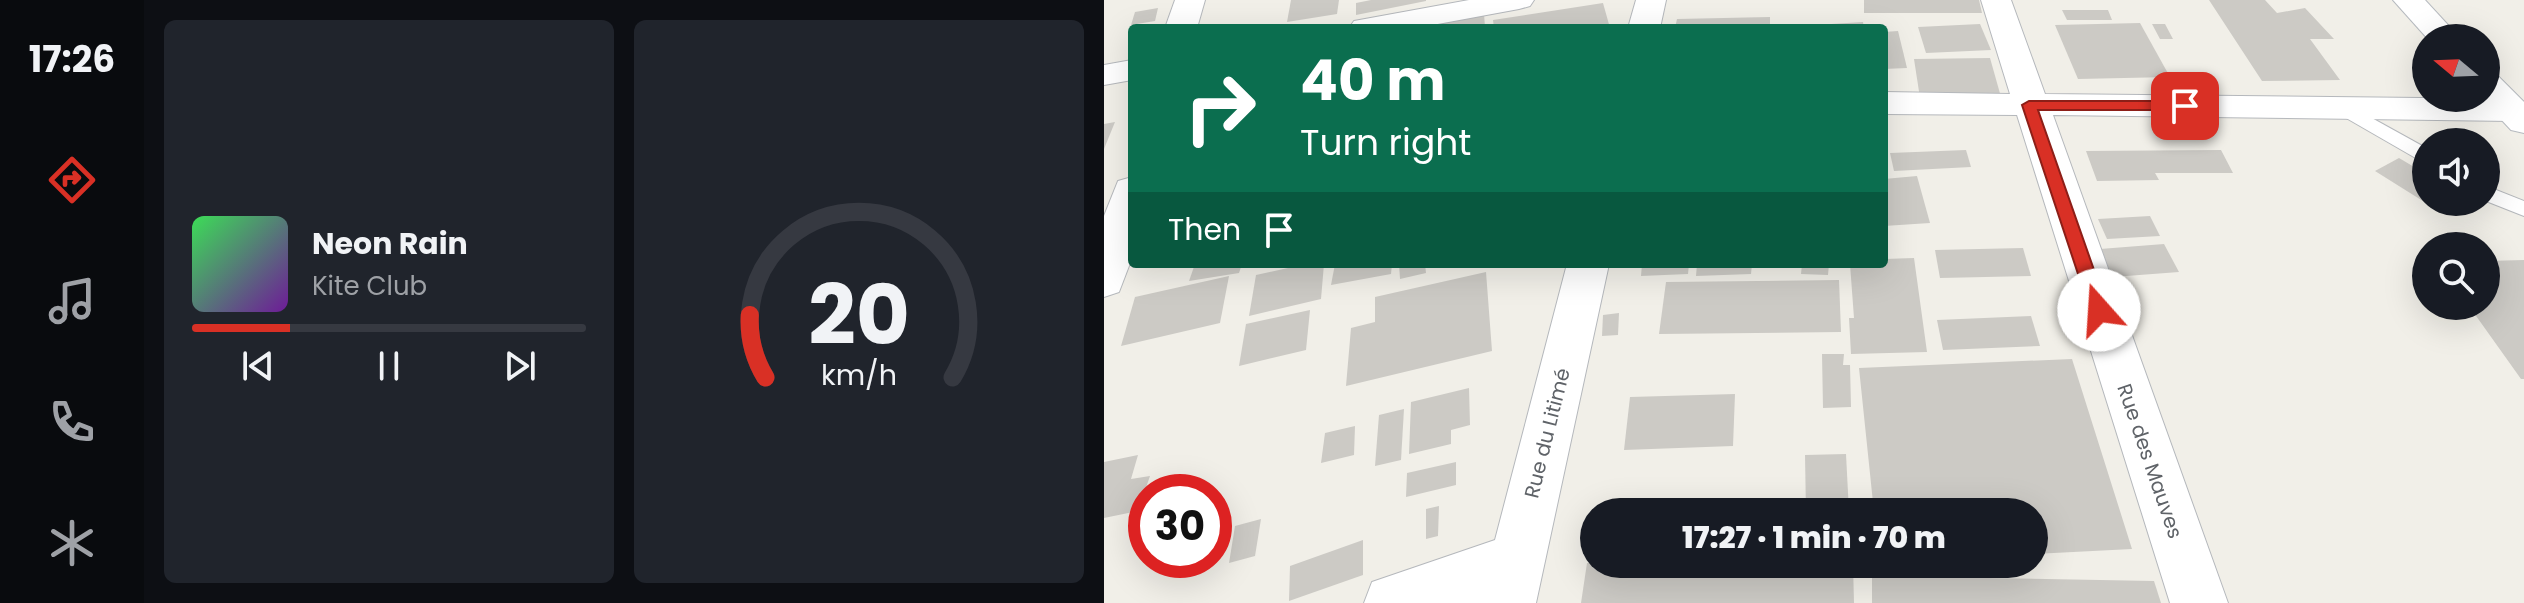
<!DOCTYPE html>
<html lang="en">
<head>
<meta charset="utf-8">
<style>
	body { margin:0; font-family:Poppins,sans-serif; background:#20242c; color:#f1f3f6; height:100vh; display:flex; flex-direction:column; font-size:30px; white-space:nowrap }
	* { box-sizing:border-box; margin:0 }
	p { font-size:26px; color:#9ea1a6 }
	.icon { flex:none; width:44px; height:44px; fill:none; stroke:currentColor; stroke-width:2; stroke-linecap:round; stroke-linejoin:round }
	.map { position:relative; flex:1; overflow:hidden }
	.side { display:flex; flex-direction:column; gap:20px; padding:20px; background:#0d0f14; width:960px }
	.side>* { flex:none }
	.hud { position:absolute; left:24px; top:24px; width:760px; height:244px; border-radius:8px; box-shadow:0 8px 32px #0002; background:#0b6e4f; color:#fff; overflow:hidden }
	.needle { width:52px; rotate:289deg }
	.buttons { position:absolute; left:1308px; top:24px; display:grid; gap:16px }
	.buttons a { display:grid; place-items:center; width:88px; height:88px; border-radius:50%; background:#171b24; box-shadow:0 8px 32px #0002; font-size:40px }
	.speed { position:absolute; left:24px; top:474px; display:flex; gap:16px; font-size:40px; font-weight:700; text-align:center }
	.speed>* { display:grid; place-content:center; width:104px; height:104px; border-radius:50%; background:#171b24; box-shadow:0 8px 32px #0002; line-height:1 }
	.speed .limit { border:12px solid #d22; background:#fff; color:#111 }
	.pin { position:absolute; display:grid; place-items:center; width:68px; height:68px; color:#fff; margin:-34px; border-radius:16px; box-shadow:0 4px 12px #0006 }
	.me { position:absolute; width:88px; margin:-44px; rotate:341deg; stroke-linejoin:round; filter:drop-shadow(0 0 6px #0008) }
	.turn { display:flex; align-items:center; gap:28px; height:168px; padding:0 40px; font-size:36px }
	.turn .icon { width:104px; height:104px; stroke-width:2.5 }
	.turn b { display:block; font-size:56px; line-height:68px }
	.then { display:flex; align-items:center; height:76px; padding:0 40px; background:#0003; gap:16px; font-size:30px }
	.side .card { flex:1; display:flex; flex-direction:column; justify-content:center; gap:12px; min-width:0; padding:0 28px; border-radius:12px; background:#20242c }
	.side .dial { align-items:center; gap:0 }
	.dial svg { height:208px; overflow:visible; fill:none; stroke:#363941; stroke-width:7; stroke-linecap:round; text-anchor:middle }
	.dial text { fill:#f1f3f6; stroke:none }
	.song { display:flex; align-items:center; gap:24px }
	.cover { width:96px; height:96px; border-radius:12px; background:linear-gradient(135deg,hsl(130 70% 55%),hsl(280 70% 35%)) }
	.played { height:8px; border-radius:4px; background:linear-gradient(90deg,#d93025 25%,#363941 25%) }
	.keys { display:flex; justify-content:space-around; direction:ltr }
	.side .tiles { flex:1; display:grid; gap:20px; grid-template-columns:repeat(2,1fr) }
	.trip { position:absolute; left:476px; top:498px; width:468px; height:80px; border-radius:40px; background:#171b24; box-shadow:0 8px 32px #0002; font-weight:800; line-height:80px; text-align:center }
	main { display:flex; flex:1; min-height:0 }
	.menu { display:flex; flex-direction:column; width:144px; justify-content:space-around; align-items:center; background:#090b0e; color:#9ea1a6 }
	.menu .icon { width:56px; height:56px }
	.menu .current { color:#d93025 }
	.menu b { font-size:36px; color:#f1f3f6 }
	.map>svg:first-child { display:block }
	.building { fill:#cccac5 }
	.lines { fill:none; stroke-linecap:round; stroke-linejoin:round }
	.lane-casing { stroke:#b5b8bc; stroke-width:2 }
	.street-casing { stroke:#b5b8bc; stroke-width:2 }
	.secondary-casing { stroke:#b6babf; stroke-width:2 }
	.lane { fill:#fff; fill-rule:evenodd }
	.street { fill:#fff; fill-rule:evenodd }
	.secondary { fill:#fff; fill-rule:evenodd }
	.route { fill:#d93025; stroke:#8d1f18; stroke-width:2 }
	.labels { text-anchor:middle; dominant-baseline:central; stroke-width:7; stroke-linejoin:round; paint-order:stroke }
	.street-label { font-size:20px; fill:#5f6368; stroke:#fff }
</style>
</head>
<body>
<main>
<nav class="menu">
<b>17:26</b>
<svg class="icon current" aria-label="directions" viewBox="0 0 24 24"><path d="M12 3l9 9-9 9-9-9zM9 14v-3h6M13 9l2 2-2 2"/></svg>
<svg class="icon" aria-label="music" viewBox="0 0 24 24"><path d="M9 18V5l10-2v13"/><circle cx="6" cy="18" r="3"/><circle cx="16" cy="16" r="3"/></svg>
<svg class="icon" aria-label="phone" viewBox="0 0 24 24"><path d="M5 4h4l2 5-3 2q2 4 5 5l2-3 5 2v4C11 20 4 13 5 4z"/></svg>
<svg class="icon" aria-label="climate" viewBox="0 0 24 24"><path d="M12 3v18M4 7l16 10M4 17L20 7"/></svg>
</nav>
<section class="side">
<div class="tiles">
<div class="card">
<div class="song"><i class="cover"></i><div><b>Neon Rain</b><p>Kite Club</p></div></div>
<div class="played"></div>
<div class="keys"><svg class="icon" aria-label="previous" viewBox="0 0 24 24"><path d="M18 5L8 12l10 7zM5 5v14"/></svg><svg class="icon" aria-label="pause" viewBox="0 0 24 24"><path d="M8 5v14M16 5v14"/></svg><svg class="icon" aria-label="next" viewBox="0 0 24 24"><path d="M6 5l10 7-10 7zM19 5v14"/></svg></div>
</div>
<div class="card dial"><svg viewBox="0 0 100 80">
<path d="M14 69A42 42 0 1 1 86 69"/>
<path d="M14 69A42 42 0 0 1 8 45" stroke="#d93025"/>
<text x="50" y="56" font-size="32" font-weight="700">20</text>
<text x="50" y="72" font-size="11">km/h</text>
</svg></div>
</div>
</section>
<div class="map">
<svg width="1420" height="603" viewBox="0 0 1420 603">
	<rect width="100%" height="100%" fill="#f1efe8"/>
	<g class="building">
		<path d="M187 0H235L233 14 183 22Z"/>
		<path d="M267 0H322V1L252 15V3Z"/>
		<path d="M760 0H875L878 13H760Z"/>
		<path d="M1105 0H1161L1173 13 1201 8 1230 39H1206L1236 80 1158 81Z"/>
		<path d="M499 3 506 28H390L389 20Z"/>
		<path d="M54 8 51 21 27 25 31 12Z"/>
		<path d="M958 10H1004L1008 20H963Z"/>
		<path d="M380 13 381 28H309Z"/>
		<path d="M666 17V28H571L573 19Z"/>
		<path d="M759 22 760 28H728L727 24Z"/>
		<path d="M1036 23 1066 77 974 79 951 25Z"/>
		<path d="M876 24 887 50 822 53 814 27Z"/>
		<path d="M1048 24H1061L1069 39H1056Z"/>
		<path d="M794 31 803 68 780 69V32Z"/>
		<path d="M886 58 897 97 816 98 810 59Z"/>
		<path d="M11 122 0 149V124Z"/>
		<path d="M862 150 867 167 790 171 786 153Z"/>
		<path d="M1117 150 1129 173H1051L1055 180 993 181 982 151Z"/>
		<path d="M1295 158 1322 174V202H1355L1338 213 1271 171Z"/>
		<path d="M813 176 826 223 780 226V179Z"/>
		<path d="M1046 216 1056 236 1003 239 994 219Z"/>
		<path d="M1060 244 1075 272 1009 277 996 249Z"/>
		<path d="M919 248 927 276 836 278 831 250Z"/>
		<path d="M810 258 823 352 747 354 745 318H750L746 264H780V259Z"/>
		<path d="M1420 260V379H1417L1365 306H1382V261Z"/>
		<path d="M91 264H138L135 273 85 281Z"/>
		<path d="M202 264H220L217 299 145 316 152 275Z"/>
		<path d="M231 264H288L287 274 227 285Z"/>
		<path d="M295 264H321L322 273 296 279Z"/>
		<path d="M538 264H585L584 274 537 276Z"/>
		<path d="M593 264H648L647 274 592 276Z"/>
		<path d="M698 264H725L724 275 697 274Z"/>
		<path d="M382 272 388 351 242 386 247 328 271 322V297Z"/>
		<path d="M125 276 116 323 17 346 31 297Z"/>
		<path d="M735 280 737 332 555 334 562 282Z"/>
		<path d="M206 310 202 350 135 366 142 324Z"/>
		<path d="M515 313 514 335 498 336 499 315Z"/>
		<path d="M927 316 936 346 839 350 833 320Z"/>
		<path d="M718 354H740L739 365H746L747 407 719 408Z"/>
		<path d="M968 359 1028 549 930 554V512H770L755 368Z"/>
		<path d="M365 388 366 425 347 430V444L305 454 307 402Z"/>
		<path d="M631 394 629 446 520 450 526 397Z"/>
		<path d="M300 409 297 460 271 466 275 415Z"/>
		<path d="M251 426 250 455 217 463 221 433Z"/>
		<path d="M742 454 745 512H702L701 455Z"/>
		<path d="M34 455 27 479 46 476 34 511 0 518V462Z"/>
		<path d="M352 462V485L302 497 303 473Z"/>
		<path d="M335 506 334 536 322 539V509Z"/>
		<path d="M157 519 151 556 125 563 131 526Z"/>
		<path d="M259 540V575L185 601 186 566Z"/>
		<path d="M483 563 749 564 750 603H477Z"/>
		<path d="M768 576 1050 581 1057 603H768Z"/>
	</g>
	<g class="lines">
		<g class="lane-casing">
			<g id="lane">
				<path d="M1237 101 1322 148V164L1230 111 1227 107 1230 103Z"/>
				<path d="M1382 186 1420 201V216L1382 201Z"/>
			</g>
		</g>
		<g class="street-casing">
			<g id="street">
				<path d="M71 0H101L93 28H61Z"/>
				<path d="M365 0H430L426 6 415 9 312 28H245L250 21 261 19Z"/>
				<path d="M532 0H562L556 28H524Z"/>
				<path d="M877 0H907L941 94 1408 99 1420 102V118L1408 121 949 115 1124 603H1066L913 115 780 114V92L906 94Z"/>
				<path d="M28 60V80L0 85V65Z"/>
				<path d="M28 177V258L15 292 0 297V216L14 181Z"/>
				<path d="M463 264H505L432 603H260L268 582 391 540Z"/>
			</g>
		</g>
		<g class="secondary-casing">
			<g id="secondary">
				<path d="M1289 0H1321L1356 38H1323Z"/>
				<path d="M1382 73 1394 76 1420 102V133L1407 130 1377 98H1382Z"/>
			</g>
		</g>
		<use href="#lane" class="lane"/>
		<use href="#street" class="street"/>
		<use href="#secondary" class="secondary"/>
	</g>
	<path class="route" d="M925 101H1081L1088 106 1081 110H934L1004 310 1001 315H989L986 310 918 105Z"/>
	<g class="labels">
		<g class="street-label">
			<text transform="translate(443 433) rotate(-76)">Rue du Litimé</text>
			<text transform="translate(1046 461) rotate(71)">Rue des Mauves</text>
		</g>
	</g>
</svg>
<div class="buttons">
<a><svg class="needle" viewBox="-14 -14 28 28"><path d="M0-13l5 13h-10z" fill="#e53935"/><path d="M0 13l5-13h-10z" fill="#9ea1a6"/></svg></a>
<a><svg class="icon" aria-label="sound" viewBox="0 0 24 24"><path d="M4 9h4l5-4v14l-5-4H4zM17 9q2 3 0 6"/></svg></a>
<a><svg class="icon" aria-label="search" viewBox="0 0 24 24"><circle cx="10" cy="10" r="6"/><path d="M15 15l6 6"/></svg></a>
</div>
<div class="speed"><div class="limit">30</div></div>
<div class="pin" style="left:1081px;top:106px;background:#d93025"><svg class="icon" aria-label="arrive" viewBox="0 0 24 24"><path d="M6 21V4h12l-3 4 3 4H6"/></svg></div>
<svg class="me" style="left:995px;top:310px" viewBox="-20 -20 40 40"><circle r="19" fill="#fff"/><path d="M0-13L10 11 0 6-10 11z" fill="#d93025"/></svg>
<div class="trip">17:27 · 1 min · 70 m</div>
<div class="hud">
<div class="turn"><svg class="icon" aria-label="right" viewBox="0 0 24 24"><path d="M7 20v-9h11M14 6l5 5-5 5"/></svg><div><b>40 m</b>Turn right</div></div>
<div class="then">Then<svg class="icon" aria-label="arrive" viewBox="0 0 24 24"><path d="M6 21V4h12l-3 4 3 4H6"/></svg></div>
</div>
</div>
</main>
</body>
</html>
